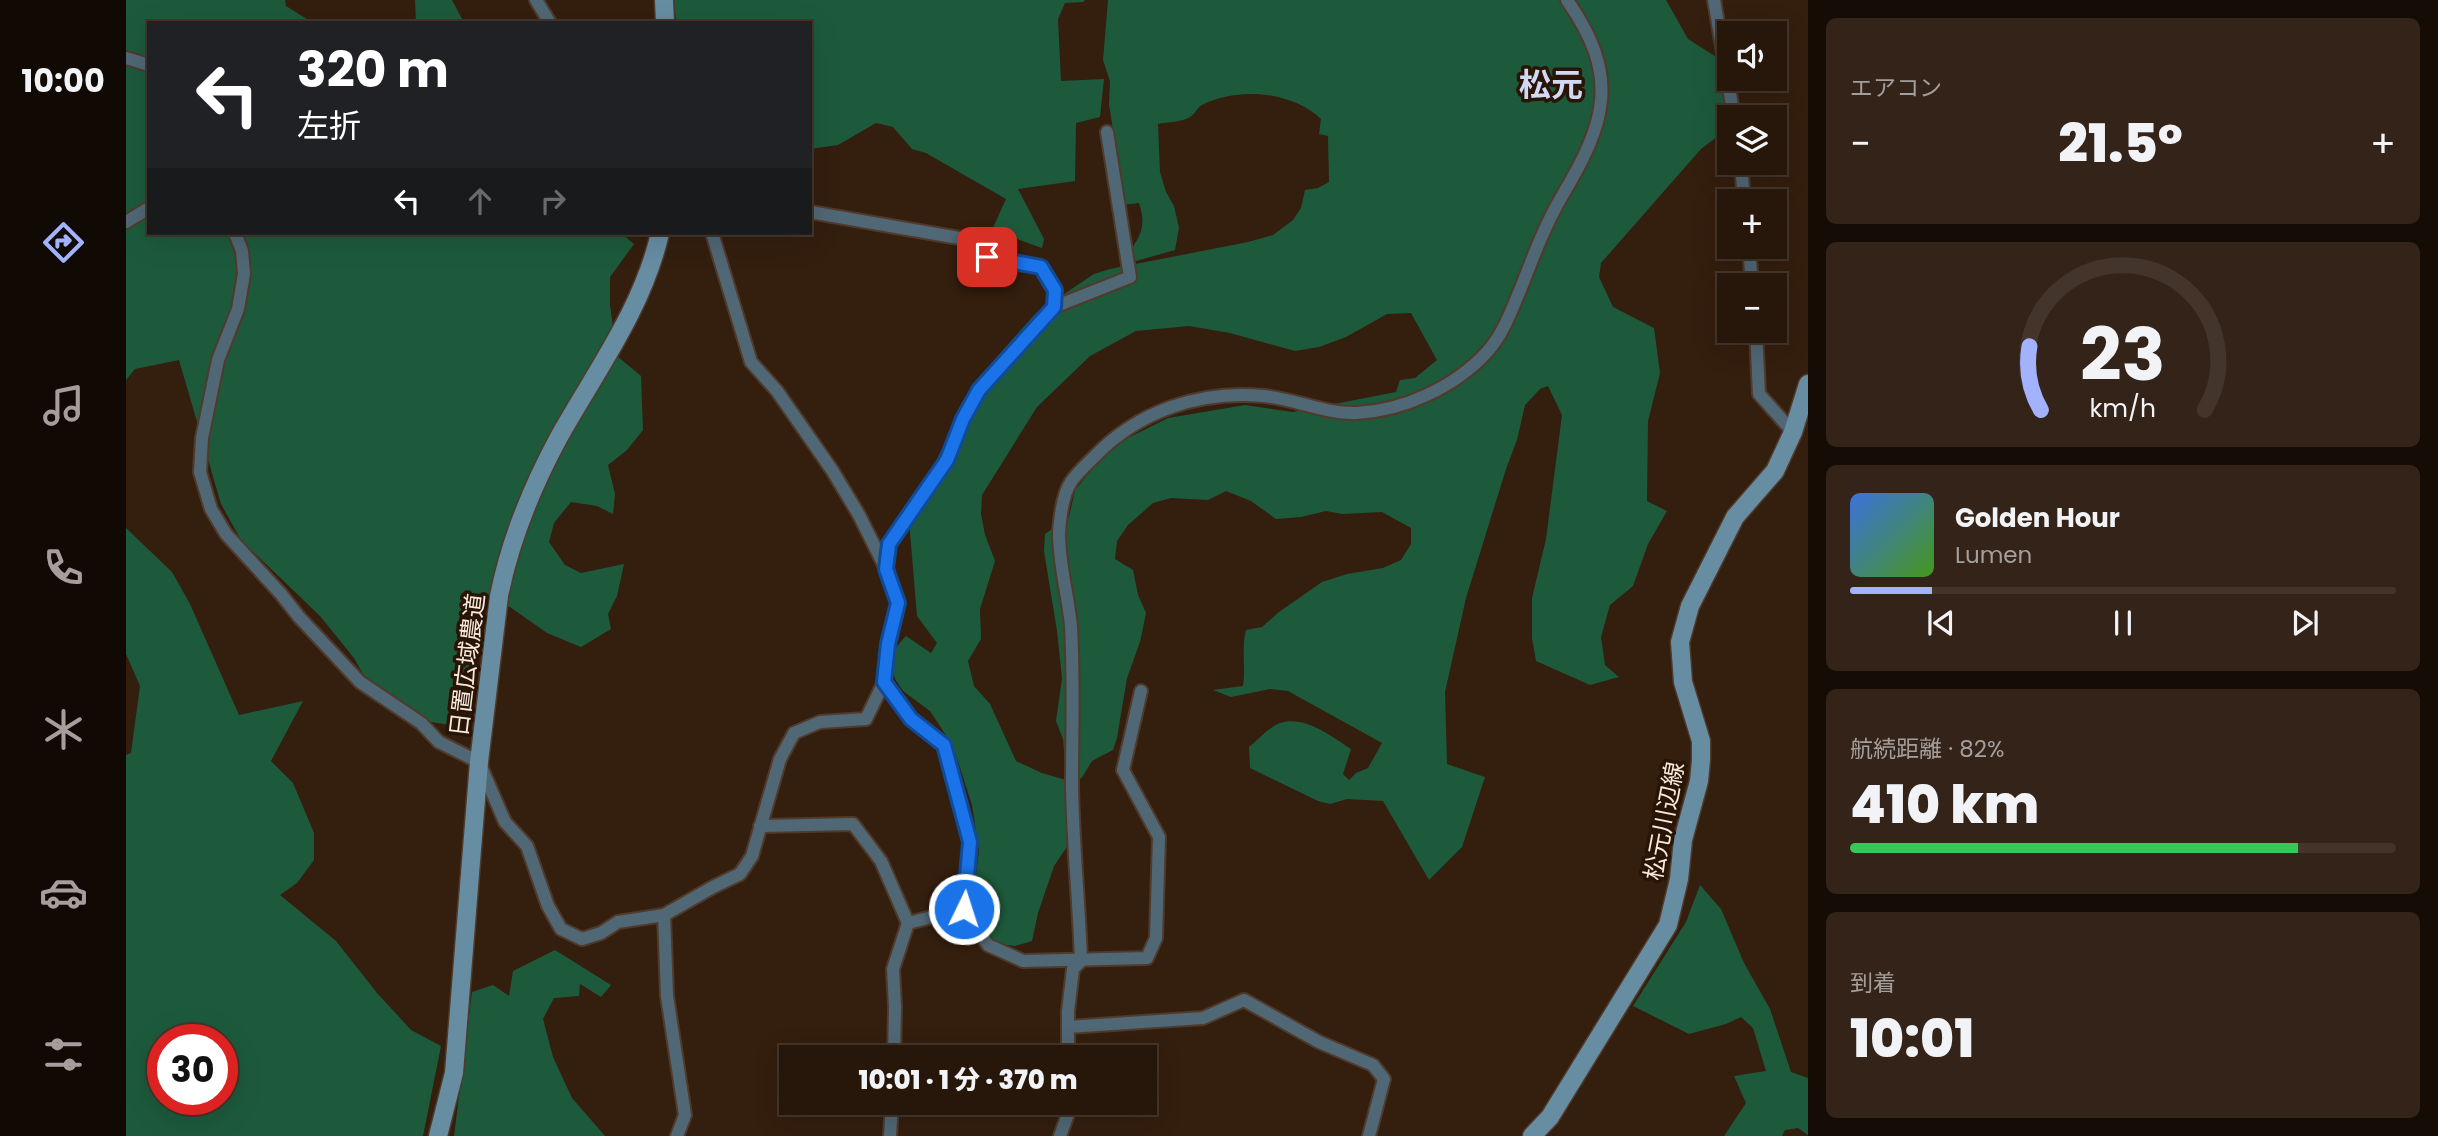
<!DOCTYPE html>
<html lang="ja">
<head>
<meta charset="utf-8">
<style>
	body { margin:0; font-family:Poppins,"Noto Sans JP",sans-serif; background:#332318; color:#f1f3f6; height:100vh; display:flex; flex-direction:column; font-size:26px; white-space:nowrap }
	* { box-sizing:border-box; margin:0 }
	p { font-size:23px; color:#a49f9c }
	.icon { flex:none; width:38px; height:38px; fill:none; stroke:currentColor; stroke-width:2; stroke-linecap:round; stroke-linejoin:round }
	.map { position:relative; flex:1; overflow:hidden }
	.side { display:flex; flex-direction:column; gap:18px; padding:18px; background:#150c06; width:630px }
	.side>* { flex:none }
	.guide { position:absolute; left:21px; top:21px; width:665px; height:214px; border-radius:0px; box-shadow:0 7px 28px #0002,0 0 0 2px #43352b; background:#202124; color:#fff; overflow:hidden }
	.tools { position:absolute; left:1591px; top:21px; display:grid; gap:14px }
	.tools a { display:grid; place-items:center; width:70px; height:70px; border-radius:0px; background:#27160a; box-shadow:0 7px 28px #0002,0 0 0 2px #43352b; font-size:35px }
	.speed { position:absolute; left:21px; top:1024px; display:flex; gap:14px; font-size:35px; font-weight:700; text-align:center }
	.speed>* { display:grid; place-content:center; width:91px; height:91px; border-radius:50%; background:#27160a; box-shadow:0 7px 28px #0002,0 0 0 2px #43352b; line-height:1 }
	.speed .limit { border:10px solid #d22; background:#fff; color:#111 }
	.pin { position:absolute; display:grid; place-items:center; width:60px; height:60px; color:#fff; margin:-30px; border-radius:14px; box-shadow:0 4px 10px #0006 }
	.me { position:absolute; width:77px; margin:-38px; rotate:4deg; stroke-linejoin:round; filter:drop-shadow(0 0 5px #0008) }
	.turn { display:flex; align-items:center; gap:24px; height:147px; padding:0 35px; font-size:32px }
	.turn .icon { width:91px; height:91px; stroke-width:2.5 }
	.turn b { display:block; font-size:49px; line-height:60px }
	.lanes { display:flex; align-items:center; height:66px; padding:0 35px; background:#0003; justify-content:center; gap:35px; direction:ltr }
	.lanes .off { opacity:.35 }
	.big { font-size:52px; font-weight:800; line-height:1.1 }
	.side .tile { flex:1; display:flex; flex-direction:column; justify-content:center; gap:10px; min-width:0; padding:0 24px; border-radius:10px; background:#332318 }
	.side .dial { align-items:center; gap:0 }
	.dial svg { height:182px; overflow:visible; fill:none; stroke:#43352b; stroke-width:7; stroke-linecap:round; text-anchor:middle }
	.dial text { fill:#f1f3f6; stroke:none }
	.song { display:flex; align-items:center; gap:21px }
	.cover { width:84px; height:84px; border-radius:10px; background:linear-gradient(135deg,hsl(220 70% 55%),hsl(100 70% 35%)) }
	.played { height:7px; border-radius:4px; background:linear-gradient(90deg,#a3b2fd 15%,#43352b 15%) }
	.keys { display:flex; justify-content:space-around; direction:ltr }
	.heat { display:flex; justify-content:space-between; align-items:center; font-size:38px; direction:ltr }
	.charge { height:10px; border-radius:5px; background:linear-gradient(90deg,#34c759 82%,#43352b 0) }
	.trip { position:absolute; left:653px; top:1045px; width:378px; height:70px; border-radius:0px; background:#27160a; box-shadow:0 7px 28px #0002,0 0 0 2px #43352b; font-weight:800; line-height:70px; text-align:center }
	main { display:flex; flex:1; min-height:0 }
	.dock { display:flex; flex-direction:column; width:126px; justify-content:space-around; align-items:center; background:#100904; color:#a49f9c }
	.dock .icon { width:49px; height:49px }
	.dock .selected { color:#a3b2fd }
	.dock b { font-size:32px; color:#f1f3f6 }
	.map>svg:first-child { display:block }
	.forest { fill:#1d5a3c; fill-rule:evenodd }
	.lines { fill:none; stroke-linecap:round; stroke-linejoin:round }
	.street-casing { stroke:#4f3a2b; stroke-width:16 }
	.secondary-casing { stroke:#4f3a2b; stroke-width:21 }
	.street { stroke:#506775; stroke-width:12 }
	.secondary { stroke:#678da3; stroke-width:18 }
	.route-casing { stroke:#114b97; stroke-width:18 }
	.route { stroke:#1a73e8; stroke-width:12 }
	.labels { text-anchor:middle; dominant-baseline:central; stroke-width:7; stroke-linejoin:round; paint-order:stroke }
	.street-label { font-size:24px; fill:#f8e9df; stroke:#291505 }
	.district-label { font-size:32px; font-weight:bold; fill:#d2d9f6; stroke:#291505 }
</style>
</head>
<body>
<main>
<nav class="dock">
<b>10:00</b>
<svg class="icon selected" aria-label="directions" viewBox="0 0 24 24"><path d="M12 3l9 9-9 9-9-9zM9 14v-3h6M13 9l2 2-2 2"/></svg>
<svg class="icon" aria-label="music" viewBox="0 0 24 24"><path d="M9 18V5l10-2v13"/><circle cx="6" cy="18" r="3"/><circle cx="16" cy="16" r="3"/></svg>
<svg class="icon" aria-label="phone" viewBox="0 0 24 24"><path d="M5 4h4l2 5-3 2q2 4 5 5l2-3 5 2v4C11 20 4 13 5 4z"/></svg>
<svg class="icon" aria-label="climate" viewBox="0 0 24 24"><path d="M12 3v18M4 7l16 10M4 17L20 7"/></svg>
<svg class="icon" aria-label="car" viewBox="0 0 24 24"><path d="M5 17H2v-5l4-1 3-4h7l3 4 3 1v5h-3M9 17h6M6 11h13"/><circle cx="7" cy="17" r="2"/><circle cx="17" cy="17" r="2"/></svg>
<svg class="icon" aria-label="filters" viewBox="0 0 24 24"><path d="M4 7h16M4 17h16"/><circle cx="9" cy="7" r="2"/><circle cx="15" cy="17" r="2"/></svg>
</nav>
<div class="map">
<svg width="1682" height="1136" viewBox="0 0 1682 1136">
	<rect width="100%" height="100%" fill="#341e0e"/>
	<g class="forest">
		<path d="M0 0H159L160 6 187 23H23V233H495L508 244 484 277V305L491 356 515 376 517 430 501 450 482 465 489 494 487 514 471 506 445 502 428 523 423 542 439 565 455 573 498 564 491 596 482 614 485 629 455 647 421 633 384 607 357 598 344 728 292 720 253 703 228 658 194 616 115 540 95 504 53 360 9 369 0 380Z"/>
		<path d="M289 0H326L336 19 335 23H290Z"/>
		<path d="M548 0H959L957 2 939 3 932 19 935 81 978 79 974 117 950 123 949 181 892 189 918 239 916 248 866 230 880 199 800 153 786 149 767 127 750 123 712 145 684 149V23H550Z"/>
		<path d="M982 0H1540L1562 39 1595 60 1603 128 1575 149 1475 263 1473 277 1487 307 1528 328 1534 373 1522 421 1521 501 1541 511 1522 544 1507 586 1484 605 1475 637 1479 665 1493 677 1464 685 1410 661 1406 638V598L1420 539 1436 415 1422 386 1414 389 1399 405 1391 440 1380 469 1340 598 1319 692 1321 764 1359 777 1336 847 1303 880 1257 801 1221 799 1204 804 1192 801 1124 768 1123 747C1132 740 1143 727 1154 723 1179 715 1205 736 1225 749L1217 774 1223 780 1230 773 1242 768 1256 743 1162 691 1144 689 1105 697 1087 690 1117 686C1120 667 1115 649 1120 630L1136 627 1153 612 1196 582 1221 574 1257 568 1275 560 1285 544V528L1256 512 1216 514 1200 511 1175 517 1150 519 1125 501 1100 491 1082 500 1045 498 1027 503 1002 525 991 541 989 559 1007 570 1012 595 1020 613 1014 642 1001 678 991 738 987 750 966 761 955 779 939 763 937 739 930 721 936 678 931 631 918 551 919 534 943 517 949 490 973 461 1000 439 1042 418 1119 405 1167 412 1270 392 1274 380 1289 378 1311 360 1285 313 1261 314 1220 337 1193 347 1169 351 1104 333 1063 326 1010 331 964 356 911 407 856 495 855 514 859 535 869 561 854 609 855 639 842 661 848 686 864 704 890 761 916 773 940 780 945 841 928 866 912 913 906 941 889 946 867 943 856 931 847 911 845 894 850 875 853 850 846 805 827 746 804 711 777 691 769 679 764 658 771 646 780 636 805 653 811 643 791 616 783 520 796 487 821 440 846 388 878 349 911 312 968 274 984 269 1122 242 1147 235 1167 220 1175 208 1179 190 1192 188 1203 182 1202 136 1193 134 1195 119C1166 91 1112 87 1076 105 1071 108 1069 114 1064 117 1056 122 1041 122 1032 124L1034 172 1040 192 1048 206 1053 228 1049 250 1010 261 1003 252C1016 235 1020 224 1013 203L997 205 993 195 994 175 983 104 984 81 977 60Z"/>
		<path d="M0 528 46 572 64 604 113 715 177 701 145 761 167 783 188 833V860L171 883 154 895 210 941 251 993 285 1030 315 1046 297 1136H0V755L5 753 14 686 0 654ZM37 1040H96V1099H37Z"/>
		<path d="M1574 885 1595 909 1618 963 1644 1009 1665 1072 1682 1078V1135L1672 1128 1659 1130 1656 1136H1598L1620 1103 1608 1076 1640 1071 1627 1028 1615 1017 1600 1024 1563 1034 1507 1006 1560 922Z"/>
		<path d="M429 950 485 985 475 997 454 984 453 996 428 998 417 1019 427 1057 446 1098 479 1136H328L346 992 367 985 383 996 387 971Z"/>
	</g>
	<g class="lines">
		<g class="street-casing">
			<g id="street">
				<path d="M410 0 424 23"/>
				<path d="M1588 0 1608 117"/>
				<path d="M0 58 23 65"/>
				<path d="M1615 163 1618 201"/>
				<path d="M684 212 833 238 861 256 915 267 929 290 928 307 853 390 837 419 821 460 763 544 760 568"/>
				<path d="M0 222 23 208"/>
				<path d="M109 233 116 251 118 274 112 309 92 360 76 438 74 472 85 509 100 534 155 594 173 617 234 682 295 723 313 742 353 762 379 822 401 846 422 906 435 929 456 939 475 933 492 922 538 915 587 887 614 874 626 856 654 759 668 733 694 722 740 719 758 682 762 644 772 603 760 569 733 515 706 470 651 391 625 362 586 233"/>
				<path d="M1623 247 1626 285"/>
				<path d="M928 307 1004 277 981 132"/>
				<path d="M1630 331 1633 394 1667 432"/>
				<path d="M758 682 785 719 818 745 844 842 838 909 862 945 897 961 1021 958 1030 938 1033 837 997 770 1015 691"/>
				<path d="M634 826 727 824 755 861 782 923 767 969 769 1007 768 1057"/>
				<path d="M538 915 541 996 559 1115 551 1136"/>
				<path d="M782 923 838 909"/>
				<path d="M942 1027 1077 1018 1118 1000 1193 1042 1247 1065 1258 1079 1243 1136"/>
				<path d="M942 1057V1011L947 969 955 961C953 903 947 845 946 787 946 733 948 680 945 626 942 595 933 565 933 533 934 518 936 495 945 482 951 473 960 465 968 457 1012 411 1074 390 1138 396 1169 399 1199 414 1230 413 1277 411 1329 387 1361 352 1378 333 1385 311 1395 288 1407 257 1419 225 1436 196 1481 121 1494 76 1441 0"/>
				<path d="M764 1136 766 1102"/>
				<path d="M934 1136 941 1117V1102"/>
			</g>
		</g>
		<g class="secondary-casing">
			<g id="secondary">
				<path d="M538 0 539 23"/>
				<path d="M312 1136 328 1073 353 762 373 596C384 541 406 487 433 437 470 371 517 308 534 233"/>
				<path d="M1406 1136 1424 1117 1542 925 1553 879 1557 840 1573 781 1575 760V741L1557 682 1554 642 1564 606 1609 517 1649 471 1667 432 1682 384"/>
			</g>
		</g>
		<use href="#street" class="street"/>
		<use href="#secondary" class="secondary"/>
	</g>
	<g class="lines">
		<g class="route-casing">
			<path id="route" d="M838 909 844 842 818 745 785 719 758 682 762 644 772 603 760 569 763 544 821 460 837 419 853 390 928 307 929 290 915 267 861 257"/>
		</g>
		<use href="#route" class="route"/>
	</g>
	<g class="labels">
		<g class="street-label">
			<text transform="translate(341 665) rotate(-83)">日置広域農道</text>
			<text transform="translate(1538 821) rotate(-79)">松元川辺線</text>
		</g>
		<g class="district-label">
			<text x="1425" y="84">松元</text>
		</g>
	</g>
</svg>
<div class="tools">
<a><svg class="icon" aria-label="sound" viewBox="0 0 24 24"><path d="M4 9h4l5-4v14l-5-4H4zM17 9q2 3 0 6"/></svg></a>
<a><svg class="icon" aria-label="layers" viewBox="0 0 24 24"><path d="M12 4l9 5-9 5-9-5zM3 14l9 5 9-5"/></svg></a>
<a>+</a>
<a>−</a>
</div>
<div class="speed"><div class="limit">30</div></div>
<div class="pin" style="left:861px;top:257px;background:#d93025"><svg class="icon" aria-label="arrive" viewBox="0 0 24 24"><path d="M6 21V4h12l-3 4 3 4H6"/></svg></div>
<svg class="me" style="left:838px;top:909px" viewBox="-20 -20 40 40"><circle r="17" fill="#1a73e8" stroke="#fff" stroke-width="3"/><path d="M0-11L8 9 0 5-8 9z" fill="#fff"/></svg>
<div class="trip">10:01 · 1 分 · 370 m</div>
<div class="guide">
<div class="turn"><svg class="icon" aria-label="left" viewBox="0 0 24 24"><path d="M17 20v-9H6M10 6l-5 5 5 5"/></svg><div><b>320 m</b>左折</div></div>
<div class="lanes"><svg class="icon" aria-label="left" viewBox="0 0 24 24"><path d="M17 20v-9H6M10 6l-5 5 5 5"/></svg><svg class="icon off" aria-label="ahead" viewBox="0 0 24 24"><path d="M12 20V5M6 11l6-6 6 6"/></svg><svg class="icon off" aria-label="right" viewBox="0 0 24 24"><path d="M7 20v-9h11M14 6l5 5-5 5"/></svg></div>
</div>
</div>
<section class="side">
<div class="tile"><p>エアコン</p>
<div class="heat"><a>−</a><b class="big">21.5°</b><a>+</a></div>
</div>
<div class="tile dial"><svg viewBox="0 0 100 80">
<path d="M14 69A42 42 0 1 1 86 69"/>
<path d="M14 69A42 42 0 0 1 9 41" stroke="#a3b2fd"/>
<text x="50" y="56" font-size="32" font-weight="700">23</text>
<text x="50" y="72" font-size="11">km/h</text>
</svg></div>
<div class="tile">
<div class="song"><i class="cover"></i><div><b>Golden Hour</b><p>Lumen</p></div></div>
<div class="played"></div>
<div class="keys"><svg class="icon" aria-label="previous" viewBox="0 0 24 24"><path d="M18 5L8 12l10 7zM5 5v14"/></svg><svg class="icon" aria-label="pause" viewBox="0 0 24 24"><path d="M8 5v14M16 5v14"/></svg><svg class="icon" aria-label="next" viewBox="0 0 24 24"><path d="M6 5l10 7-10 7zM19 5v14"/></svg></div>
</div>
<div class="tile"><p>航続距離 · 82%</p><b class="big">410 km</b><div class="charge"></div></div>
<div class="tile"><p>到着</p><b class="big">10:01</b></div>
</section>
</main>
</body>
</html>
